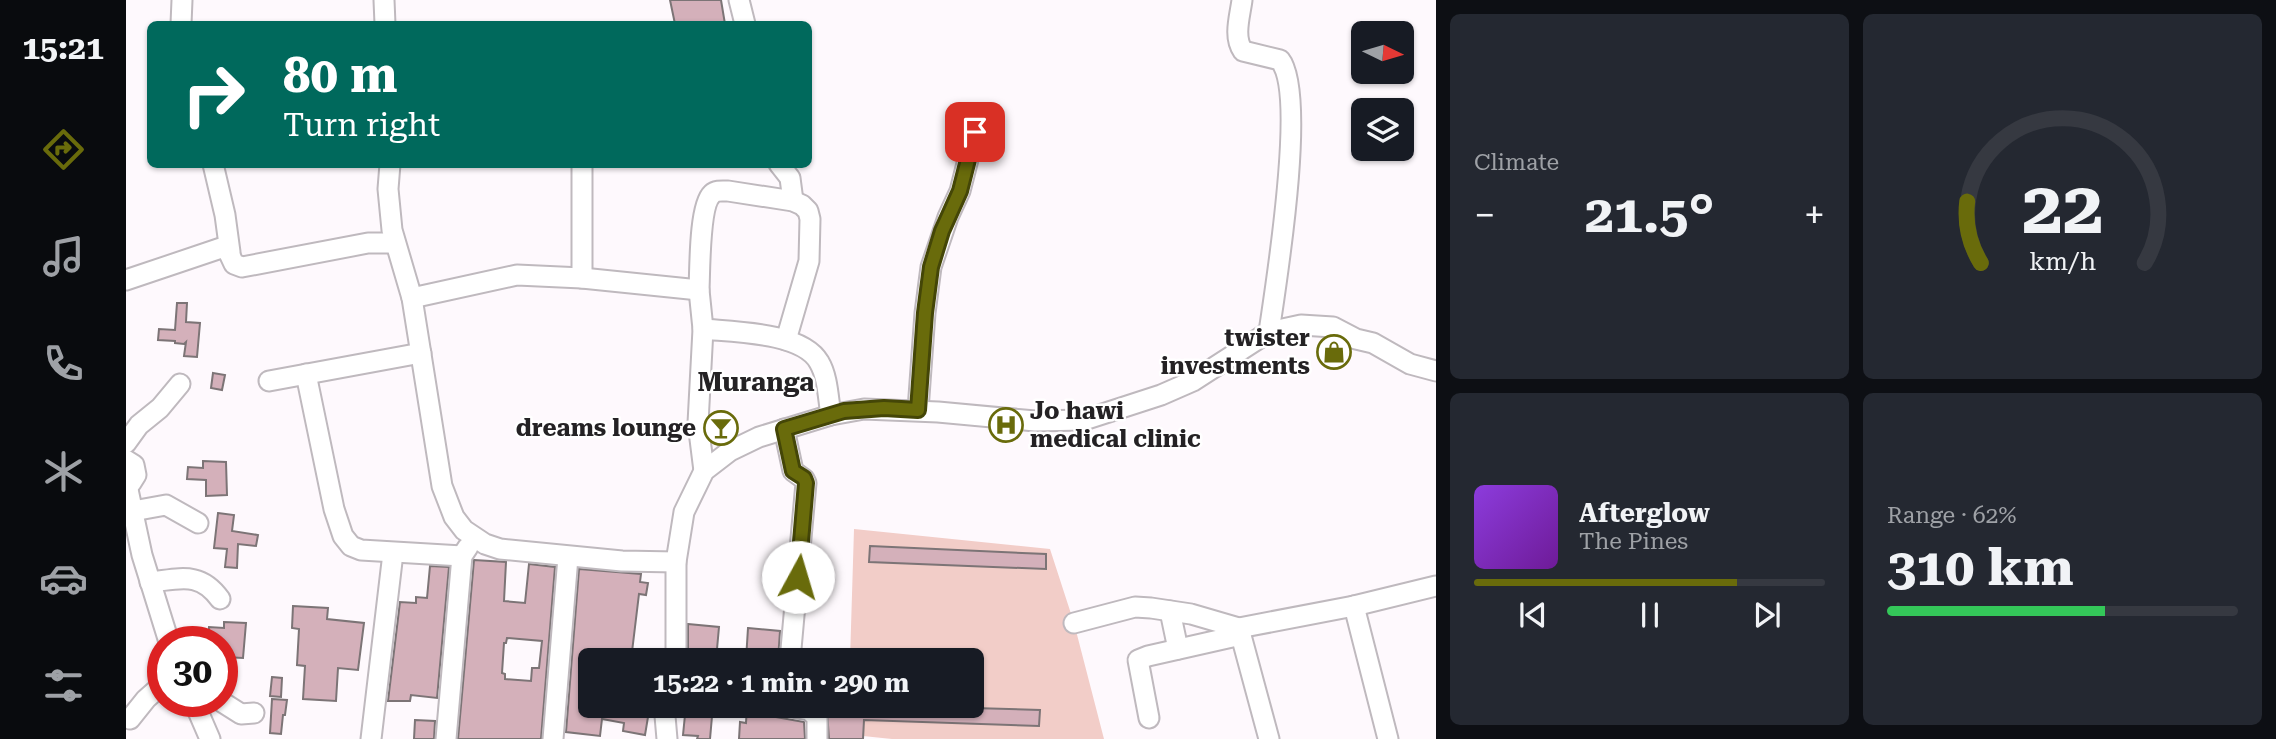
<!DOCTYPE html>
<html lang="en">
<head>
<meta charset="utf-8">
<style>
	body { margin:0; font-family:"Roboto Serif",serif; background:#242831; color:#f1f3f6; height:100vh; display:flex; flex-direction:column; font-size:26px; white-space:nowrap }
	* { box-sizing:border-box; margin:0 }
	p { font-size:23px; color:#9ea1a6 }
	.icon { flex:none; width:38px; height:38px; fill:none; stroke:currentColor; stroke-width:2; stroke-linecap:round; stroke-linejoin:round }
	.map { position:relative; flex:1; overflow:hidden }
	.panel { display:flex; flex-direction:column; gap:14px; padding:14px; background:#0d0f14; width:840px }
	.panel>* { flex:none }
	.hud { position:absolute; left:21px; top:21px; width:665px; height:147px; border-radius:10px; box-shadow:0 2px 5px #0004; background:#00695c; color:#fff; overflow:hidden }
	.needle { width:46px; rotate:95deg }
	.buttons { position:absolute; left:1225px; top:21px; display:grid; gap:14px }
	.buttons a { display:grid; place-items:center; width:63px; height:63px; border-radius:10px; background:#171b24; box-shadow:0 2px 5px #0004; font-size:35px }
	.speed { position:absolute; left:21px; top:626px; display:flex; gap:14px; font-size:35px; font-weight:700; text-align:center }
	.speed>* { display:grid; place-content:center; width:91px; height:91px; border-radius:50%; background:#171b24; box-shadow:0 2px 5px #0004; line-height:1 }
	.speed .limit { border:10px solid #d22; background:#fff; color:#111 }
	.pin { position:absolute; display:grid; place-items:center; width:60px; height:60px; color:#fff; margin:-30px; border-radius:14px; box-shadow:0 4px 10px #0006 }
	.me { position:absolute; width:77px; margin:-38px; rotate:6deg; stroke-linejoin:round; filter:drop-shadow(0 0 5px #0008) }
	.turn { display:flex; align-items:center; gap:24px; height:147px; padding:0 21px; font-size:32px }
	.turn .icon { width:91px; height:91px; stroke-width:2.5 }
	.turn b { display:block; font-size:49px; line-height:60px }
	.big { font-size:52px; font-weight:700; line-height:1.1 }
	.panel .widget { flex:1; display:flex; flex-direction:column; justify-content:center; gap:10px; min-width:0; padding:0 24px; border-radius:10px; background:#242831 }
	.panel .dial { align-items:center; gap:0 }
	.dial svg { height:182px; overflow:visible; fill:none; stroke:#363941; stroke-width:7; stroke-linecap:round; text-anchor:middle }
	.dial text { fill:#f1f3f6; stroke:none }
	.song { display:flex; align-items:center; gap:21px }
	.cover { width:84px; height:84px; border-radius:10px; background:linear-gradient(135deg,hsl(270 70% 55%),hsl(280 70% 35%)) }
	.played { height:7px; border-radius:4px; background:linear-gradient(90deg,#696b0b 75%,#363941 75%) }
	.keys { display:flex; justify-content:space-around; direction:ltr }
	.heat { display:flex; justify-content:space-between; align-items:center; font-size:38px; direction:ltr }
	.charge { height:10px; border-radius:5px; background:linear-gradient(90deg,#34c759 62%,#363941 0) }
	.panel .tiles { flex:1; display:grid; gap:14px; grid-template-columns:repeat(2,1fr) }
	.trip { position:absolute; left:452px; top:648px; width:406px; height:70px; border-radius:10px; background:#171b24; box-shadow:0 2px 5px #0004; font-weight:700; line-height:70px; text-align:center }
	main { display:flex; flex:1; min-height:0 }
	.menu { display:flex; flex-direction:column; width:126px; justify-content:space-around; align-items:center; background:#090b0e; color:#9ea1a6 }
	.menu .icon { width:49px; height:49px }
	.menu .selected { color:#696b0b }
	.menu b { font-size:32px; color:#f1f3f6 }
	.map>svg:first-child { display:block }
	.green { fill:#f2cdc8 }
	.building { fill:#d4b0ba; stroke:#7c7476; stroke-width:2; fill-rule:evenodd }
	.lines { fill:none; stroke-linecap:round; stroke-linejoin:round }
	.minor-casing { stroke:#bfb9be; stroke-width:23 }
	.minor { stroke:#fff; stroke-width:19 }
	.route-casing { stroke:#444607; stroke-width:18 }
	.route { stroke:#696b0b; stroke-width:12 }
	.labels { text-anchor:middle; dominant-baseline:central; stroke-width:5; stroke-linejoin:round; paint-order:stroke }
	.poi-label { font-size:24px; font-weight:bold; fill:#242224; stroke:#fff; text-anchor:end }
	.neighbourhood-label { font-size:26px; font-weight:bold; fill:#242224; stroke:#fff }
</style>
</head>
<body>
<main>
<nav class="menu">
<b>15:21</b>
<svg class="icon selected" aria-label="directions" viewBox="0 0 24 24"><path d="M12 3l9 9-9 9-9-9zM9 14v-3h6M13 9l2 2-2 2"/></svg>
<svg class="icon" aria-label="music" viewBox="0 0 24 24"><path d="M9 18V5l10-2v13"/><circle cx="6" cy="18" r="3"/><circle cx="16" cy="16" r="3"/></svg>
<svg class="icon" aria-label="phone" viewBox="0 0 24 24"><path d="M5 4h4l2 5-3 2q2 4 5 5l2-3 5 2v4C11 20 4 13 5 4z"/></svg>
<svg class="icon" aria-label="climate" viewBox="0 0 24 24"><path d="M12 3v18M4 7l16 10M4 17L20 7"/></svg>
<svg class="icon" aria-label="car" viewBox="0 0 24 24"><path d="M5 17H2v-5l4-1 3-4h7l3 4 3 1v5h-3M9 17h6M6 11h13"/><circle cx="7" cy="17" r="2"/><circle cx="17" cy="17" r="2"/></svg>
<svg class="icon" aria-label="filters" viewBox="0 0 24 24"><path d="M4 7h16M4 17h16"/><circle cx="9" cy="7" r="2"/><circle cx="15" cy="17" r="2"/></svg>
</nav>
<div class="map">
<svg width="1310" height="739" viewBox="0 0 1310 739">
	<rect width="100%" height="100%" fill="#fef9fd"/>
	<path class="green" d="M728 529 924 549 948 623 978 739H766L737 736V706L727 705H845V660H724Z"/>
	<g class="building">
		<path d="M544 0H595L599 24H549Z"/>
		<path d="M51 303H61L60 322 74 323 71 357 58 356 60 342 58 344 49 343V341L32 340 33 329 49 330Z"/>
		<path d="M87 373 99 375 96 390 85 388Z"/>
		<path d="M77 461 100 462 101 495 80 496V480L61 479 62 467 77 468Z"/>
		<path d="M92 513 108 515 106 531 132 535 130 546 112 544 111 568 99 567 101 549 88 548Z"/>
		<path d="M744 546 920 554V569L743 562Z"/>
		<path d="M348 560 380 562 378 601 399 603 403 564 429 567 415 739H332ZM381 638 416 641 413 668H406L405 681 379 679V674L376 673 378 643H380Z"/>
		<path d="M304 566 323 567 311 698 285 695 284 701H262L274 602 290 603V597L301 598Z"/>
		<path d="M453 569 515 574 514 582 522 583 520 595 513 594 505 660H458L456 691 464 692V705H524L519 735 497 731 498 723 476 719 474 736 440 732Z"/>
		<path d="M167 606 202 608 201 619 238 623 232 670 212 668 210 701 177 699 179 666 171 665 173 629 166 628Z"/>
		<path d="M98 622 120 623 117 658 98 657 99 642H82L83 627 98 628Z"/>
		<path d="M562 624 593 627 590 660H562Z"/>
		<path d="M622 628 654 631 652 660H620Z"/>
		<path d="M146 677 156 678 155 697 144 696Z"/>
		<path d="M146 699 161 700 159 715H157L155 734 144 733Z"/>
		<path d="M560 705H587L584 739H571L572 736 557 735Z"/>
		<path d="M621 705 641 706 645 714 650 717 678 722 679 739H613L614 722 620 723Z"/>
		<path d="M739 705 914 710 913 726 738 720 737 739H703L701 711 738 714Z"/>
		<path d="M289 720 309 721 308 739H288Z"/>
	</g>
	<g class="lines">
		<g class="minor-casing">
			<g id="minor">
				<path d="M258 0 259 24"/>
				<path d="M613 0 619 24"/>
				<path d="M1116 0C1114 16 1107 37 1117 51L1154 60C1181 94 1150 284 1143 332"/>
				<path d="M55 24 56 0"/>
				<path d="M87 164 99 215 104 252"/>
				<path d="M264 164 262 189 266 230 286 298 316 486 328 517 338 530 359 544 374 549 496 561 550 562"/>
				<path d="M456 164V278"/>
				<path d="M653 164 664 178 667 201"/>
				<path d="M0 280 95 248 101 249 108 264 116 267 242 243H269"/>
				<path d="M573 290 577 329 572 423 578 471"/>
				<path d="M286 298 391 275 456 278 573 290C574 271 573 206 586 194 590 190 597 191 602 191L667 201 676 205 682 211 684 219 683 261 660 340"/>
				<path d="M577 329C607 332 676 332 693 362 702 377 702 398 705 415"/>
				<path d="M180 374 208 509 217 536 225 546 235 550 336 556"/>
				<path d="M143 381 295 353"/>
				<path d="M792 410 799 313 805 267 822 217 834 191 849 132"/>
				<path d="M658 429 667 471 678 479 680 483 664 660"/>
				<path d="M0 443 13 425 34 408 54 384"/>
				<path d="M0 460 8 465 10 475 5 483 0 485"/>
				<path d="M1 485 16 555 43 642"/>
				<path d="M7 511 40 505 72 523"/>
				<path d="M24 582C54 579 74 571 94 599"/>
				<path d="M1228 606 1262 739"/>
				<path d="M1044 611 1052 649"/>
				<path d="M948 623 1009 607 1025 608 1065 614 1113 628 1228 606 1310 586"/>
				<path d="M1113 628 1143 739"/>
				<path d="M550 660V562L558 512 578 471 604 451 633 437 705 415 738 409 812 412 909 421 958 420 1035 395 1067 381 1143 332 1175 325 1207 327 1230 339 1247 343 1284 364 1310 371"/>
				<path d="M68 702 84 739"/>
				<path d="M96 702 115 714 128 713"/>
				<path d="M653 705 683 710 691 717V739"/>
				<path d="M1023 718 1012 660 1022 656 1115 635"/>
				<path d="M4 719 20 699 37 684"/>
				<path d="M245 739 267 553"/>
				<path d="M320 739 336 556 342 547"/>
				<path d="M427 739 442 557"/>
				<path d="M541 739 539 716 544 705"/>
			</g>
		</g>
		<use href="#minor" class="minor"/>
	</g>
	<g class="lines">
		<g class="route-casing">
			<path id="route" d="M672 577 680 483 678 478 667 471 658 429 718 411 758 408 792 410 799 313 805 267 816 231 834 191 849 132"/>
		</g>
		<use href="#route" class="route"/>
	</g>
	<defs>
		<g id="shop-ring" transform="scale(1.75)"><circle r="9.5" fill="#fff" stroke="#696b0b" stroke-width="1.5"/><path d="M-5-2.5h2.3a2.7 3.5 0 0 1 5.4 0H5L5.5 6h-11ZM-1.5-2.5h3a1.5 2.3 0 0 0-3 0Z" fill="#696b0b"/></g>
		<g id="hospital-ring" transform="scale(1.75)"><circle r="9.5" fill="#fff" stroke="#696b0b" stroke-width="1.5"/><path d="M-5-5h3v3.5h4V-5h3V5h-3V1.5h-4V5h-3Z" fill="#696b0b"/></g>
		<g id="bar-ring" transform="scale(1.75)"><circle r="9.5" fill="#fff" stroke="#696b0b" stroke-width="1.5"/><path d="M-6-5H6L.8 .8V4.5H3.5V6h-7V4.5H-.8V.8Z" fill="#696b0b"/></g>
	</defs>
	<g fill-rule="evenodd">
		<use href="#shop-ring" x="1208" y="352"/>
		<use href="#hospital-ring" x="880" y="425"/>
		<use href="#bar-ring" x="595" y="428"/>
	</g>
	<g class="labels">
		<g class="poi-label">
			<text x="1184" y="338">twister<tspan x="1184" dy="28">investments</tspan></text>
			<text x="904" y="411" text-anchor="start">Jo hawi<tspan x="904" dy="28">medical clinic</tspan></text>
			<text x="570" y="428">dreams lounge</text>
		</g>
		<g class="neighbourhood-label">
			<text x="630" y="382">Muranga</text>
		</g>
	</g>
</svg>
<div class="buttons">
<a><svg class="needle" viewBox="-14 -14 28 28"><path d="M0-13l5 13h-10z" fill="#e53935"/><path d="M0 13l5-13h-10z" fill="#9ea1a6"/></svg></a>
<a><svg class="icon" aria-label="layers" viewBox="0 0 24 24"><path d="M12 4l9 5-9 5-9-5zM3 14l9 5 9-5"/></svg></a>
</div>
<div class="speed"><div class="limit">30</div></div>
<div class="pin" style="left:849px;top:132px;background:#d93025"><svg class="icon" aria-label="arrive" viewBox="0 0 24 24"><path d="M6 21V4h12l-3 4 3 4H6"/></svg></div>
<svg class="me" style="left:672px;top:577px" viewBox="-20 -20 40 40"><circle r="19" fill="#fff"/><path d="M0-13L10 11 0 6-10 11z" fill="#696b0b"/></svg>
<div class="trip">15:22 · 1 min · 290 m</div>
<div class="hud">
<div class="turn"><svg class="icon" aria-label="right" viewBox="0 0 24 24"><path d="M7 20v-9h11M14 6l5 5-5 5"/></svg><div><b>80 m</b>Turn right</div></div>
</div>
</div>
<section class="panel">
<div class="tiles">
<div class="widget"><p>Climate</p>
<div class="heat"><a>−</a><b class="big">21.5°</b><a>+</a></div>
</div>
<div class="widget dial"><svg viewBox="0 0 100 80">
<path d="M14 69A42 42 0 1 1 86 69"/>
<path d="M14 69A42 42 0 0 1 8 42" stroke="#696b0b"/>
<text x="50" y="56" font-size="32" font-weight="700">22</text>
<text x="50" y="72" font-size="11">km/h</text>
</svg></div>
<div class="widget">
<div class="song"><i class="cover"></i><div><b>Afterglow</b><p>The Pines</p></div></div>
<div class="played"></div>
<div class="keys"><svg class="icon" aria-label="previous" viewBox="0 0 24 24"><path d="M18 5L8 12l10 7zM5 5v14"/></svg><svg class="icon" aria-label="pause" viewBox="0 0 24 24"><path d="M8 5v14M16 5v14"/></svg><svg class="icon" aria-label="next" viewBox="0 0 24 24"><path d="M6 5l10 7-10 7zM19 5v14"/></svg></div>
</div>
<div class="widget"><p>Range · 62%</p><b class="big">310 km</b><div class="charge"></div></div>
</div>
</section>
</main>
</body>
</html>
